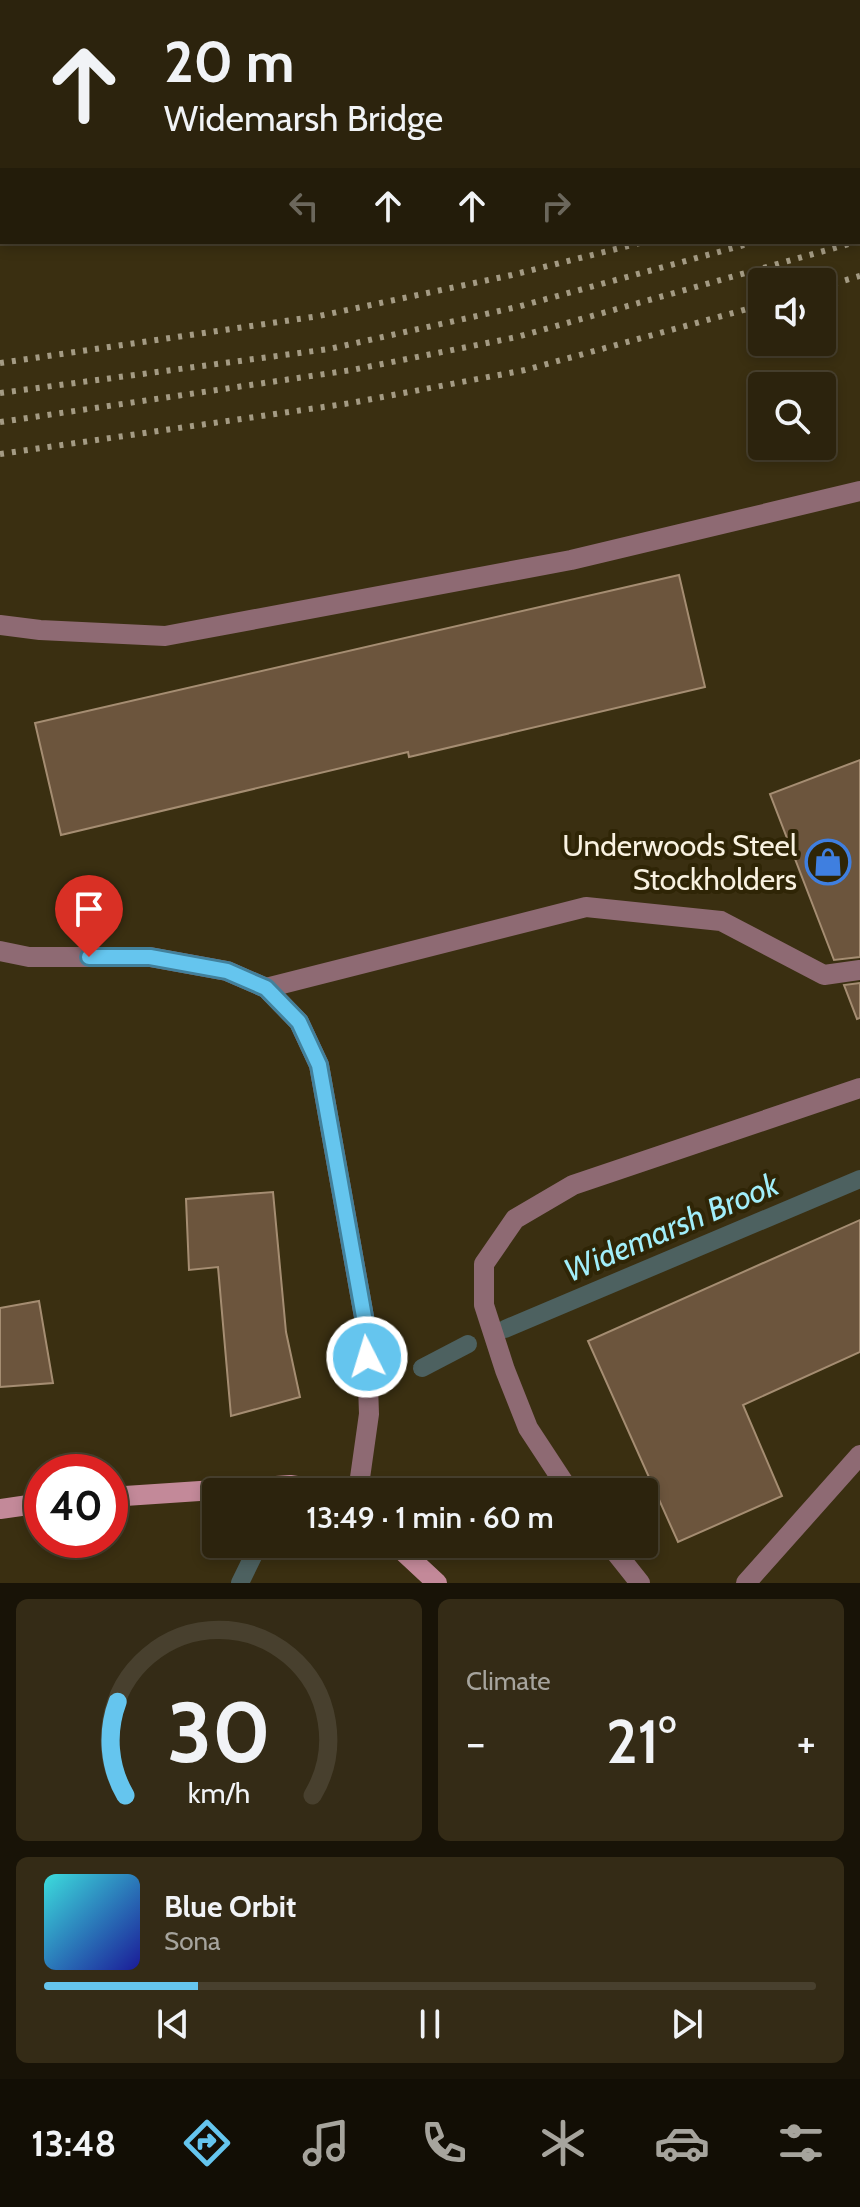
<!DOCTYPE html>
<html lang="en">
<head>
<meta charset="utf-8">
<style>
	body { margin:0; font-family:Cabin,sans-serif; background:#342b16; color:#f1f3f6; height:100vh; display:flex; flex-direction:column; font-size:30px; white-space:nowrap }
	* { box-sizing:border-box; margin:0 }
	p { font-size:26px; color:#a6a49d }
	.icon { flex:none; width:44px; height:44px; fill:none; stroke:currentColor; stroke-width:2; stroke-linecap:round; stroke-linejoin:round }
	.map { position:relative; height:1583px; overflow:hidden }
	.panel { display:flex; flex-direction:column; gap:16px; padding:16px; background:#181307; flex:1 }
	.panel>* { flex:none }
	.hud { position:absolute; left:0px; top:0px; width:860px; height:244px; box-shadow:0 4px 12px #0003,0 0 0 2px #48402e; background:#2c230d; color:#f1f3f6; overflow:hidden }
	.fabs { position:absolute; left:748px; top:268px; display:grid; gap:16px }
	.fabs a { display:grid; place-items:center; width:88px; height:88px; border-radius:8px; background:#2c230d; box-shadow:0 4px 12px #0003,0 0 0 2px #48402e; font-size:40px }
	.speed { position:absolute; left:24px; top:1454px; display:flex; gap:16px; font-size:40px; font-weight:700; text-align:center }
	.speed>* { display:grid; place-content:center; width:104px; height:104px; border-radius:50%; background:#2c230d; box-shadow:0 4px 12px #0003,0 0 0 2px #48402e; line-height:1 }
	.speed .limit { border:12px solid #d22; background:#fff; color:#111 }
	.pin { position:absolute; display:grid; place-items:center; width:68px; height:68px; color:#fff; margin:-82px -34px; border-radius:50% 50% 50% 0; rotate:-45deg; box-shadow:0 0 8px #0007 }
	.pin .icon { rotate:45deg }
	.me { position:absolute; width:88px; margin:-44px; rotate:355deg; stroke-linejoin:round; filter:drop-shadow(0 0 6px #0008) }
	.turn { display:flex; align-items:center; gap:28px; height:168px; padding:0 32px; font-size:36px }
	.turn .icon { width:104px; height:104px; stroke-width:2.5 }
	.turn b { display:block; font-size:56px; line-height:68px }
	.lanes { display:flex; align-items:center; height:76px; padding:0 32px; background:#0003; justify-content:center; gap:40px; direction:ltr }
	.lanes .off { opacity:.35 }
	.big { font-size:60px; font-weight:600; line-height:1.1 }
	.panel .card { flex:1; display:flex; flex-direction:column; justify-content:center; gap:12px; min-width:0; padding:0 28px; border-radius:12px; background:#342b16 }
	.panel .dial { align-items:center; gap:0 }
	.dial svg { height:208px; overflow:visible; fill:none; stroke:#48402e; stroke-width:7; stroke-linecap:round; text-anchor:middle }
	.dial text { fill:#f1f3f6; stroke:none }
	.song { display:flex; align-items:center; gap:24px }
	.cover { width:96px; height:96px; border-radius:12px; background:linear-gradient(135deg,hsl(180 70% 55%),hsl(240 70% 35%)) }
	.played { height:8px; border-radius:4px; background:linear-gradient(90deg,#65c5ee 20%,#48402e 20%) }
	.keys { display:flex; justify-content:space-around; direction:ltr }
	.heat { display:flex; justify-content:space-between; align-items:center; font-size:44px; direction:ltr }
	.panel .tiles { flex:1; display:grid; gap:16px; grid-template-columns:1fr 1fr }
	.card:last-child { grid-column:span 2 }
	.trip { position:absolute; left:202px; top:1478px; width:456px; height:80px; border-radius:8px; background:#2c230d; box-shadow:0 4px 12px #0003,0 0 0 2px #48402e; font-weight:600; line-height:80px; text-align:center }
	.menu { display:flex; height:128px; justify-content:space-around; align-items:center; background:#120e05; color:#a6a49d }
	.menu .icon { width:56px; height:56px }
	.menu .active { color:#65c5ee }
	.menu b { font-size:36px; color:#f1f3f6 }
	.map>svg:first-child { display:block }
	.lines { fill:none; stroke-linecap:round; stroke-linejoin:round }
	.stream { stroke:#4d6160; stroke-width:18 }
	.building { fill:#6c553d; stroke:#a58d72; stroke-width:2 }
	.service { stroke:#8e6a73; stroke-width:20 }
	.tertiary { stroke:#8e6a73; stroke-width:20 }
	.secondary { stroke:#c38999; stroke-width:20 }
	.rail { stroke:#a49b84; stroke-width:6; stroke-dasharray:4 8; stroke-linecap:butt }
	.route-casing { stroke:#42809b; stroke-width:20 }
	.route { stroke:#65c5ee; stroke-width:14 }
	.labels { text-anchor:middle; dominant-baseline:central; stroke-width:8; stroke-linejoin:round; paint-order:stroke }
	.poi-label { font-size:30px; fill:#f9f2e1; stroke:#2f2506; text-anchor:end }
	.water-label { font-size:32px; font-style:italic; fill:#a1eefa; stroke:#2f2506 }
</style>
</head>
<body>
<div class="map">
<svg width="860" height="1583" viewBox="0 0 860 1583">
	<rect width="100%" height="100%" fill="#3a2f11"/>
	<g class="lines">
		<g class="stream">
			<path d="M505 1329 860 1179"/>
			<path d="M422 1368 468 1344"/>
			<path d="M240 1583 259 1544"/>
		</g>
	</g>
	<g class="building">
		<path d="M679 575 705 687 409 757 408 752 61 835 35 723Z"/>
		<path d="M860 760V957L834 960 770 794Z"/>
		<path d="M860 983V1018L857 1019 844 985Z"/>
		<path d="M273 1192 286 1332 300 1397 231 1416 218 1267 189 1270 186 1199Z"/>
		<path d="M860 1220V1352L743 1405 782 1496 678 1542 588 1341Z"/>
		<path d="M39 1301 53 1383 0 1387V1308Z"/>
	</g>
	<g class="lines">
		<g class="service">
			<path d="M0 625 40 630 165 636 571 560 860 491"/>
			<path d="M266 988 586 907 721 921 824 975 860 970"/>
			<path d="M570 1492 528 1428 505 1370 484 1305V1264L515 1219 573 1185 860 1088"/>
			<path d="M609 1544 640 1583"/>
			<path d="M746 1583 860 1455"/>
		</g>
		<path class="tertiary" d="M0 951 29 957H150L227 971 266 988 299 1022 319 1065 366 1328 369 1414 358 1492"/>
		<g class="secondary">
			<path d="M110 1497 290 1485 336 1492"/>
			<path d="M0 1509 42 1503"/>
			<path d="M395 1544 437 1583"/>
		</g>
		<g class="rail">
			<path d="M858 178H860"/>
			<path d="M858 212 860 211"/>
			<path d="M822 287 860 276"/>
			<path d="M0 363 319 316 512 275 644 242"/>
			<path d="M0 393 329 349 517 307 755 242"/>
			<path d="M0 422 352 370 517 337 856 242"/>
			<path d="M0 454 351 403 525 370 762 305"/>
		</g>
	</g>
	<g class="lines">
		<g class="route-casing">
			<path id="route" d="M89 957H150L227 971 266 988 299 1022 319 1065 366 1328 367 1357"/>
		</g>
		<use href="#route" class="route"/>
	</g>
	<defs>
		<g id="shop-ring" transform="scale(2.3)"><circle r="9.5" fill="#2f2506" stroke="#3f7fe0" stroke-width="1.5"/><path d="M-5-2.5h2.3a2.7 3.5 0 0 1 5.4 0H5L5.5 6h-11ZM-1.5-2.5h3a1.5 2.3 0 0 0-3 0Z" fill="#3f7fe0"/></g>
	</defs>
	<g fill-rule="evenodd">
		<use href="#shop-ring" x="828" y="862"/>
	</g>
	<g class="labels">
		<g class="poi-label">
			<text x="797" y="845">Underwoods Steel<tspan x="797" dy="34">Stockholders</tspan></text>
		</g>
		<g class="water-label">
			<text transform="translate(671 1227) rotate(-23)">Widemarsh Brook</text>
		</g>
	</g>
</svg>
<div class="fabs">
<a><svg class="icon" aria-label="sound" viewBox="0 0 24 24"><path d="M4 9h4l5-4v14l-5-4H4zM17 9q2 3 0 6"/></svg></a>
<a><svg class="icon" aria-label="search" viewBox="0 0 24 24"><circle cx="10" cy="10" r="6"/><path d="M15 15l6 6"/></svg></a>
</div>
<div class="speed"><div class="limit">40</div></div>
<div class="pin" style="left:89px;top:957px;background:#d93025"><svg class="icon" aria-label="arrive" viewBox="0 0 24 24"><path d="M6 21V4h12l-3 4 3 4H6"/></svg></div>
<svg class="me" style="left:367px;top:1357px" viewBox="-20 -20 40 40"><circle r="17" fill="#65c5ee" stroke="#fff" stroke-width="3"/><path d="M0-11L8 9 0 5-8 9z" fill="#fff"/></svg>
<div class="trip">13:49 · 1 min · 60 m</div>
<div class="hud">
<div class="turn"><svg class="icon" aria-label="ahead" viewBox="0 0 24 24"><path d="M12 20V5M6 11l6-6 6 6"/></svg><div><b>20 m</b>Widemarsh Bridge</div></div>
<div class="lanes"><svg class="icon off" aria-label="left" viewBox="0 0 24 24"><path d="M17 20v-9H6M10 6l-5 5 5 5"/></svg><svg class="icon" aria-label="ahead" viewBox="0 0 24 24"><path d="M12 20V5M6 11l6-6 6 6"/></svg><svg class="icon" aria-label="ahead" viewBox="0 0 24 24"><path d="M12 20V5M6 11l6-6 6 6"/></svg><svg class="icon off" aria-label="right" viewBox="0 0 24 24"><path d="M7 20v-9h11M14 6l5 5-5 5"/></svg></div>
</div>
</div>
<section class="panel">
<div class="tiles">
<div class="card dial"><svg viewBox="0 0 100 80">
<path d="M14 69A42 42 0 1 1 86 69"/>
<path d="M14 69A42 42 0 0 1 11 33" stroke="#65c5ee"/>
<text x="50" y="56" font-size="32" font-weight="700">30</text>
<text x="50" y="72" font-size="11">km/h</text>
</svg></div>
<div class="card"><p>Climate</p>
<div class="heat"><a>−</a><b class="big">21°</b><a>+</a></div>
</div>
<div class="card">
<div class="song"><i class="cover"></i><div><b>Blue Orbit</b><p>Sona</p></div></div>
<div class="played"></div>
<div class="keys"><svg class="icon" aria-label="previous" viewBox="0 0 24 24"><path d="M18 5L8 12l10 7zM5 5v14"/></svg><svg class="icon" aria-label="pause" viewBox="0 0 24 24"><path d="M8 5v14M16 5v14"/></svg><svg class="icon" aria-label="next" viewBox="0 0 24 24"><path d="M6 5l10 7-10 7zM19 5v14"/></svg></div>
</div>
</div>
</section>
<nav class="menu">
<b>13:48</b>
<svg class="icon active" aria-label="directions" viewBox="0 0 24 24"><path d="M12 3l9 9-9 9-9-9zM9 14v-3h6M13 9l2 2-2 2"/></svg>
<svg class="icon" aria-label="music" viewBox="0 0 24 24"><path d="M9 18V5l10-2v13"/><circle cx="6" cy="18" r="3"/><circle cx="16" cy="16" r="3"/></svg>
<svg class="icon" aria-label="phone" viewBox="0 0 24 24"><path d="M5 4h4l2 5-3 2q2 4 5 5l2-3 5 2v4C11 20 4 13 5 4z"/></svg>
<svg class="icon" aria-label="climate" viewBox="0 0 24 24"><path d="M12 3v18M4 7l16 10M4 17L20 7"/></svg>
<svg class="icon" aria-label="car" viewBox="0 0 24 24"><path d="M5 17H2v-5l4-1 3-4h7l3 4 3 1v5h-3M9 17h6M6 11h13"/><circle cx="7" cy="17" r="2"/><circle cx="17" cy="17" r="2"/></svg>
<svg class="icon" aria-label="filters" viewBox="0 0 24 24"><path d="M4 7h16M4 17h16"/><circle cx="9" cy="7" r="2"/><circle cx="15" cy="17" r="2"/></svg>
</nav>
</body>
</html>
